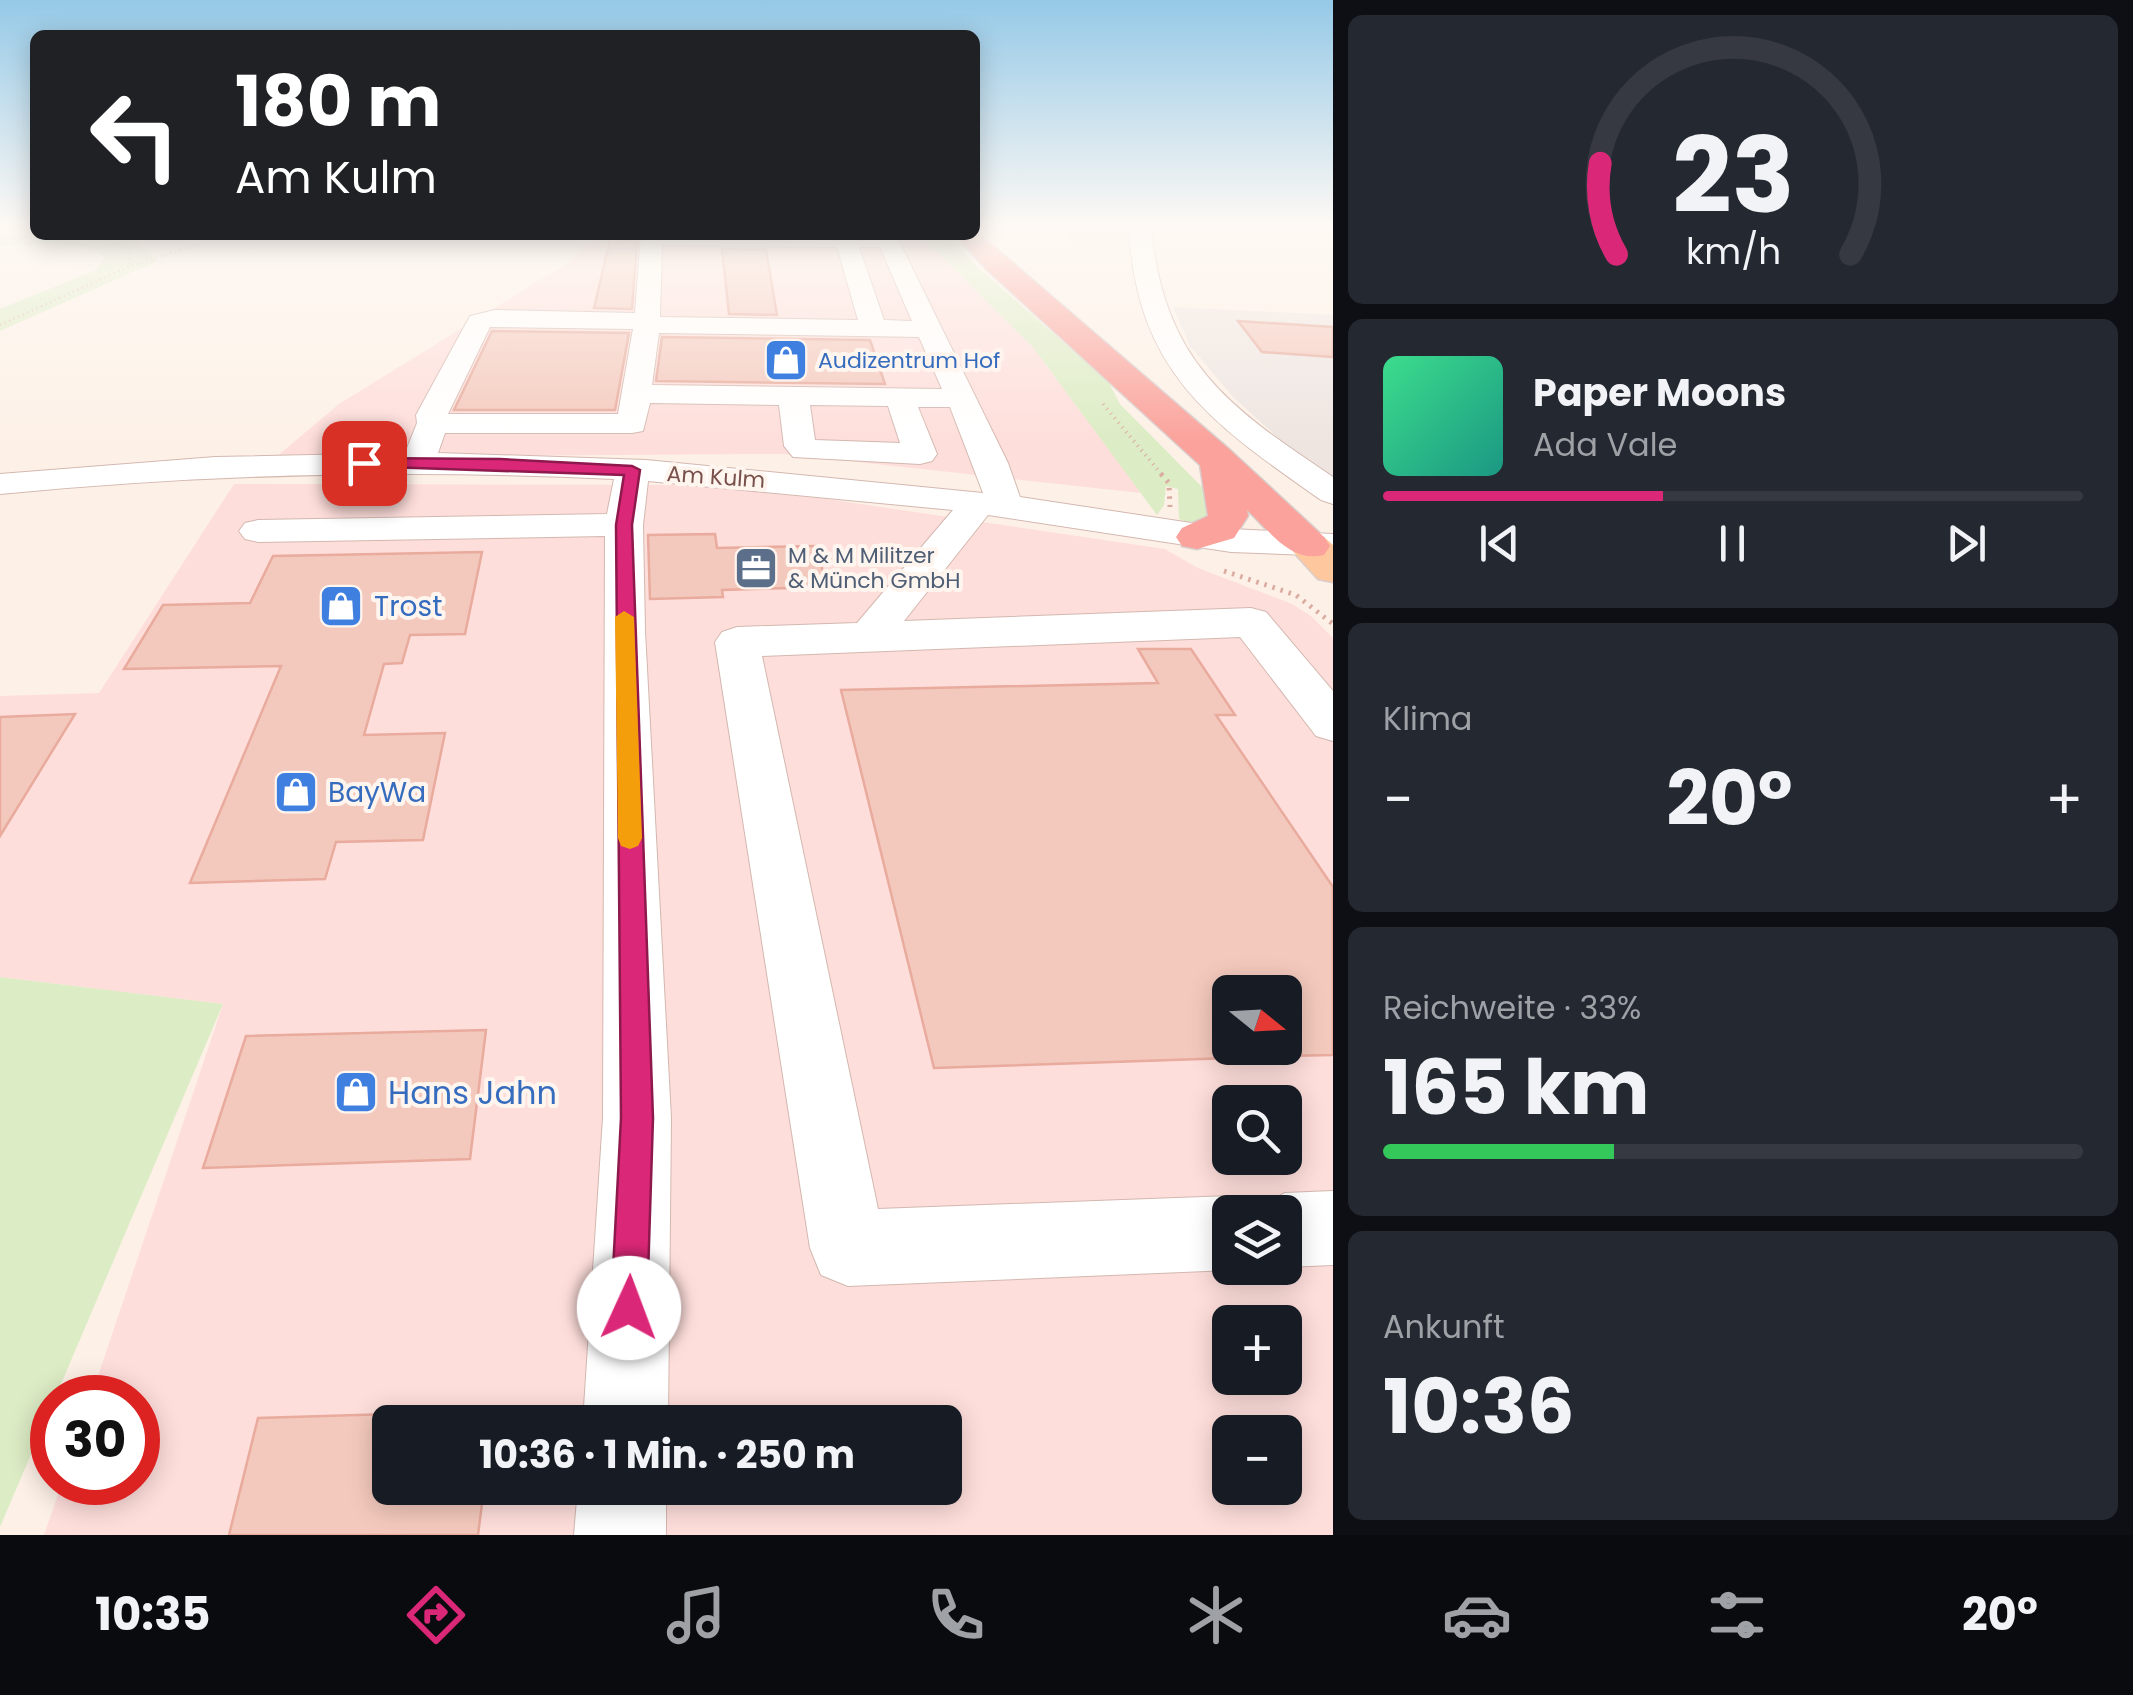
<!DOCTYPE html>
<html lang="de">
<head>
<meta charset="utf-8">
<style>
	body { margin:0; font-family:Poppins,sans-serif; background:#242831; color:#f1f3f6; height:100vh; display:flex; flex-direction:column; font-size:38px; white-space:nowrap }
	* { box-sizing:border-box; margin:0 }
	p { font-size:32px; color:#9ea1a6 }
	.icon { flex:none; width:55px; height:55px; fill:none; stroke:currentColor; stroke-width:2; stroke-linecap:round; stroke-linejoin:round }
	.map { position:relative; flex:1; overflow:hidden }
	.sheet { display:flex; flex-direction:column; gap:15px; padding:15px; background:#0d0f14; width:800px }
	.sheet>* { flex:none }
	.banner { position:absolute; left:30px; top:30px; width:950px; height:210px; border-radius:15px; box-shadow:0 5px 25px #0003; background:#202124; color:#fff; overflow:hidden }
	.needle { width:65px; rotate:108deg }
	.buttons { position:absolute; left:1212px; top:975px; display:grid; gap:20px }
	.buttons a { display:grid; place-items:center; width:90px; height:90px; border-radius:15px; background:#171b24; box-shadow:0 5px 25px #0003; font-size:50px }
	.speed { position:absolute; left:30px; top:1375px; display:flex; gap:20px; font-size:50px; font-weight:700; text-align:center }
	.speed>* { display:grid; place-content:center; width:130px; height:130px; border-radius:50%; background:#171b24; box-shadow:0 5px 25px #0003; line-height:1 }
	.speed .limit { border:15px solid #d22; background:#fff; color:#111 }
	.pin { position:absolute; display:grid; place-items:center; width:85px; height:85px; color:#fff; margin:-42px; border-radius:20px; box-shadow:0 5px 15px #0006 }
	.me { position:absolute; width:110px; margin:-55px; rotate:2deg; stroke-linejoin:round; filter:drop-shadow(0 0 8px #0008) }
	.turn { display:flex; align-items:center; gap:35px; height:210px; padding:0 40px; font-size:45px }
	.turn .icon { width:130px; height:130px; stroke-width:2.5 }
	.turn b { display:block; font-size:70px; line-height:85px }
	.big { font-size:75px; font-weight:700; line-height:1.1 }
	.sheet .widget { flex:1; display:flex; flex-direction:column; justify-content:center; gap:15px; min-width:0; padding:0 35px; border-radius:15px; background:#242831 }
	.sheet .dial { align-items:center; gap:0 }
	.dial svg { height:260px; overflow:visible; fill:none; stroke:#363941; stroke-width:7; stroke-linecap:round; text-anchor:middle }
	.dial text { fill:#f1f3f6; stroke:none }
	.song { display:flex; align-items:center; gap:30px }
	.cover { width:120px; height:120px; border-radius:15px; background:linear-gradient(135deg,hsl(150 70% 55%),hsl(170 70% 35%)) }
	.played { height:10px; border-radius:5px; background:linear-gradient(90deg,#db2777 40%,#363941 40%) }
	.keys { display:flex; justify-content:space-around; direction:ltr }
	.heat { display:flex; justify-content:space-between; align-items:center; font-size:55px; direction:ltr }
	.charge { height:15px; border-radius:8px; background:linear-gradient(90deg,#34c759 33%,#363941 0) }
	.trip { position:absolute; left:372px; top:1405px; width:590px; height:100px; border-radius:15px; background:#171b24; box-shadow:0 5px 25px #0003; font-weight:700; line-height:100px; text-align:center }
	.tab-bar { display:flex; height:160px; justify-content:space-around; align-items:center; background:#090b0e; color:#9ea1a6 }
	.tab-bar .icon { width:70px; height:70px }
	.tab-bar .selected { color:#db2777 }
	.tab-bar b { font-size:45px; color:#f1f3f6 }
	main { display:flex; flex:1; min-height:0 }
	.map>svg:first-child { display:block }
	.residential { fill:#f8e4d8 }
	.commercial { fill:#fededb; fill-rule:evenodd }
	.industrial { fill:#eee5e1 }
	.green { fill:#dcecc4 }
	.building { fill:#f4c9bd; stroke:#e8ab9d; stroke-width:2.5 }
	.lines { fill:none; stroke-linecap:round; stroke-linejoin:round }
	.minor-casing { stroke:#d3b8af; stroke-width:2 }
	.major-casing { stroke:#d9cecc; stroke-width:3 }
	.highway-casing { stroke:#d9cecc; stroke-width:3 }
	.path-far2 { stroke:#daaba0; stroke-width:2.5; stroke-dasharray:1 4; stroke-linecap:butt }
	.path-far1 { stroke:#daaba0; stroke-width:4; stroke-dasharray:1 5; stroke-linecap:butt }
	.path { stroke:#daaba0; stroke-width:5; stroke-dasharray:2.5 6; stroke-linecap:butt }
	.minor { fill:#fff; fill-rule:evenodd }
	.major { fill:#ffc79d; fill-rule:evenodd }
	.highway { fill:#faa29b; fill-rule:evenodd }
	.route { fill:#db2777; stroke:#8e194d; stroke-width:2.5 }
	.slow { fill:#f59e0b }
	.labels { text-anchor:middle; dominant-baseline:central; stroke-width:8; stroke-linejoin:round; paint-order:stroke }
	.far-shop-label { font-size:22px; fill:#366cbe; stroke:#fff5ef; text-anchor:start }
	.far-street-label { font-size:22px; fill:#79514a; stroke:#fff5ef }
	.far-service-label { font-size:22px; fill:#4e5e75; stroke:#fff5ef; text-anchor:start }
	.shop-label { font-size:28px; fill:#366cbe; stroke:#fff5ef; text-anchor:start }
	.near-shop-label { font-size:32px; fill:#366cbe; stroke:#fff5ef; text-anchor:start }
</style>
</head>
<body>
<main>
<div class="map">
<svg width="1333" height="1535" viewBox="0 0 1333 1535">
	<rect width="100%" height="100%" fill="#fdf1e7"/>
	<path class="residential" d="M1069 227H1135V248L1068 244Z"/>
	<g class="commercial">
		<path d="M593 235H920L1032 346 1141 493 783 454 276 457 339 404 569 262Z"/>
		<path d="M234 484 688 485 827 499 1165 549 1198 568 1292 604 1311 616 1333 638V1535H44L62 1483 138 1482V1398L91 1397 223 1004 0 977V696L99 693ZM1230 992H1285V1048H1230ZM1230 1102H1285V1158H1230ZM1230 1212H1285V1268H1230ZM1230 1322H1285V1378H1230ZM390 1422H945V1488H390ZM1230 1432H1285V1488H1230Z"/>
	</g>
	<path class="industrial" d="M1173 307 1333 315V478L1286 445 1233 397 1190 346Z"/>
	<g class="green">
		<path d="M0 227H35V235H128L158 261 0 331V309L96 270 105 257C82 238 29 246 0 246Z"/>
		<path d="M920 235H950L976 266 1108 381 1120 404 1207 492 1208 521 1191 523 1179 519 1178 489 1166 486 1164 505 1157 515 1032 346Z"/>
		<path d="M0 977 223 1004 0 1527Z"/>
	</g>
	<g class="building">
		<path d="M610 240 637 241 632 309 594 308Z"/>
		<path d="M722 249 766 250 777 315 729 314Z"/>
		<path d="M1238 321 1333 327V357L1262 352Z"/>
		<path d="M492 331 629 333 615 410H454Z"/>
		<path d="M662 337 870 340 885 384 656 381Z"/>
		<path d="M715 534 717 548 816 546 827 587 722 590 723 597 650 599 648 535Z"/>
		<path d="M482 552 465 634 410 635 402 663 384 664 364 735 445 733 423 840 336 842 325 879 190 883 281 666 124 669 163 605 250 603 273 556Z"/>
		<path d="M1138 649H1191L1235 715H1216L1333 887V1055L1285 1056V992H1230V1058L934 1068 841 690 1158 683Z"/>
		<path d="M75 714 0 836V717Z"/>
		<path d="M486 1030 470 1159 203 1168 246 1036Z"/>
		<path d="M390 1414V1488H484L478 1535H229L258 1418Z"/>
	</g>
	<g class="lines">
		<g class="minor-casing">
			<g id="minor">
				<path d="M1129 227H1151C1164 362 1227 406 1333 477V504L1321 500C1211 423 1136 372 1129 227Z"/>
				<path d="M641 235H896L1008 463 1020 497 1231 529 1333 534V556L1231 552 988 515 904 621 1251 608 1266 612 1333 691V741L1316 736 1240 637 762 656 878 1209 1230 1196 1257 1208 1285 1193 1333 1191V1265L1285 1267V1212H1230V1268H1237L1230 1270 848 1286 821 1275 810 1248 715 642 722 632 737 627 857 623 953 510 648 481 643 525 645 631 671 1118 668 1422H583L603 1118 605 536 258 542 245 539 239 531 245 523 258 520 607 514 614 479C408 469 205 474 0 494V474L215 457 405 453 417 423 416 415 470 316 495 310 635 313ZM662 245 837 247 858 320 660 317ZM859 247H880L912 321 884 320ZM490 327 633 329 618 414H448ZM659 333 919 337 942 389 652 385ZM650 403 779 405 784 446 793 457 920 464 932 461 937 454 918 407H950L983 493 646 460 438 453 445 433H632L643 431ZM810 405 888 406 900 443 815 440Z"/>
				<path d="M578 1488H666V1535H574Z"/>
			</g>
		</g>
		<g class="major-casing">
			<path id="major" d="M1309 533 1324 537 1333 545V582L1318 579 1288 546 1294 537Z"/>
		</g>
		<g class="highway-casing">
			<path id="highway" d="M975 230 1230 450 1324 537 1330 546 1324 555C1290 563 1270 531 1247 510L1248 516 1234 538 1197 549 1182 546 1176 537 1182 528 1208 516 1200 465 986 269 955 235H975Z"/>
		</g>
		<g class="path-far2">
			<path d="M102 235 130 250V266"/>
			<path d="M0 238 75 235"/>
			<path d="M0 325 130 266 228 235"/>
		</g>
		<path class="path-far1" d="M1103 404 1163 476"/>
		<g class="path">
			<path d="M1161 474 1169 483 1170 507"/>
			<path d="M1224 571 1296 595 1333 624"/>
		</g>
		<use href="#minor" class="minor"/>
		<use href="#major" class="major"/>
		<use href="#highway" class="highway"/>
	</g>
	<linearGradient id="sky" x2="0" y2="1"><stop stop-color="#95c9e7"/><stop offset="0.51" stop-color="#fef9f4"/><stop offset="1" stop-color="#fef9f4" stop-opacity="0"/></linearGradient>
	<rect width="1333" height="442" fill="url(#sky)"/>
	<path class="route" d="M364 458 500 459 632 466 640 470 632 525 653 1118 647 1308 642 1321 629 1326 617 1321 611 1308 621 1118 616 525 624 475 358 466V460Z"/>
	<path class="slow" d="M624 611 634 617 642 838 638 846 630 849 621 846 618 838 615 617Z"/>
	<defs>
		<g id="shop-square" transform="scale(2.25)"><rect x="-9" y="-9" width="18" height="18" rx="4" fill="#3f7fe0" stroke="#fff5ef"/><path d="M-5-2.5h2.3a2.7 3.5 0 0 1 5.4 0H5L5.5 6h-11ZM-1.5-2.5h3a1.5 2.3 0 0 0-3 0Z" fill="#fff"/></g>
		<g id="office-square" transform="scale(2.25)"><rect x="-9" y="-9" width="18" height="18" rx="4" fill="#5c6f8a" stroke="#fff5ef"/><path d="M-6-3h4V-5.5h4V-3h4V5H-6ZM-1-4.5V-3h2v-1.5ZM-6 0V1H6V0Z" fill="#fff"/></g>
	</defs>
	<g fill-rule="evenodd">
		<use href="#shop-square" x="786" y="360"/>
		<use href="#office-square" x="756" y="568"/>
		<use href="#shop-square" x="341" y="606"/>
		<use href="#shop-square" x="296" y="792"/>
		<use href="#shop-square" x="356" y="1092"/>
	</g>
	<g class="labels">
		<g class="far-shop-label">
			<text x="818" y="360">Audizentrum Hof</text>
		</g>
		<g class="far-street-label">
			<text transform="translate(716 477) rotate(4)">Am Kulm</text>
		</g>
		<g class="far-service-label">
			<text x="788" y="555">M &amp; M Militzer<tspan x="788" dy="25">&amp; Münch GmbH</tspan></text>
		</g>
		<g class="shop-label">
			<text x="374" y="606">Trost</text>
			<text x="328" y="792">BayWa</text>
		</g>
		<g class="near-shop-label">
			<text x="388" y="1092">Hans Jahn</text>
		</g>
	</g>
</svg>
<div class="buttons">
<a><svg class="needle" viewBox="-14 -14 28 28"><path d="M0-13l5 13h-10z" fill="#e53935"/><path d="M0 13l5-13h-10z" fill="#9ea1a6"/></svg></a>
<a><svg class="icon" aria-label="search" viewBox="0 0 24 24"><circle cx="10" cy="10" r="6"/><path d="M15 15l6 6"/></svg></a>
<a><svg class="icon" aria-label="layers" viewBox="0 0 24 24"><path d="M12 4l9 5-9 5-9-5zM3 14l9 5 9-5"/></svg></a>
<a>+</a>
<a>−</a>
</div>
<div class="speed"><div class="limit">30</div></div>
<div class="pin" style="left:364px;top:463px;background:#d93025"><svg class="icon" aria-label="arrive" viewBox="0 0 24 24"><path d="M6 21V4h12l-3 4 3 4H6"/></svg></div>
<svg class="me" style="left:629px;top:1308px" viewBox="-20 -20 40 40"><circle r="19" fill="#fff"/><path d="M0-13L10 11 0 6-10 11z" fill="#db2777"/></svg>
<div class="trip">10:36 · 1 Min. · 250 m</div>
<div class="banner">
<div class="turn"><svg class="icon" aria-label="left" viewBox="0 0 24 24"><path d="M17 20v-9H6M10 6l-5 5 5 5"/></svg><div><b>180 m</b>Am Kulm</div></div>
</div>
</div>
<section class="sheet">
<div class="widget dial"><svg viewBox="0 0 100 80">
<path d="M14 69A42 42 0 1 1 86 69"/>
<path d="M14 69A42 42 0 0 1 9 41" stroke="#db2777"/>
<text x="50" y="56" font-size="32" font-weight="700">23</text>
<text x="50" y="72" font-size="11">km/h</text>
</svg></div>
<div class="widget">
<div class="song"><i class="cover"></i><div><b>Paper Moons</b><p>Ada Vale</p></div></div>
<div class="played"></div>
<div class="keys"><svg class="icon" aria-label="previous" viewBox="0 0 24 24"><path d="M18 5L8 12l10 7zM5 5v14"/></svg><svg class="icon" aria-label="pause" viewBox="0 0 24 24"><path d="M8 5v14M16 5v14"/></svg><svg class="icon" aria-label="next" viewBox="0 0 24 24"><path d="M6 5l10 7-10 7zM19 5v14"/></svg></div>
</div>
<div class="widget"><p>Klima</p>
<div class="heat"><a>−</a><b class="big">20°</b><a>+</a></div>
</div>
<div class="widget"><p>Reichweite · 33%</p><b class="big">165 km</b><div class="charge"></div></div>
<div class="widget"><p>Ankunft</p><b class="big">10:36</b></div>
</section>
</main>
<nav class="tab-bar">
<b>10:35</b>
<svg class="icon selected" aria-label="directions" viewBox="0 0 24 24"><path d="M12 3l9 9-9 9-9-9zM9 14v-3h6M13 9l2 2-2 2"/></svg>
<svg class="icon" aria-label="music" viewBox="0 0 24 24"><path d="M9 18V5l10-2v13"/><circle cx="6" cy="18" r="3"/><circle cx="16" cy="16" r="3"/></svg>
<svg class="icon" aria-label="phone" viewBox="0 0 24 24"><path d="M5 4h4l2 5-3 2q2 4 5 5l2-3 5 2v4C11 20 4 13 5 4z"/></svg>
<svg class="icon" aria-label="climate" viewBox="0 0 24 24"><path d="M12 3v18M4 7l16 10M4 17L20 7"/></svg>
<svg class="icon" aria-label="car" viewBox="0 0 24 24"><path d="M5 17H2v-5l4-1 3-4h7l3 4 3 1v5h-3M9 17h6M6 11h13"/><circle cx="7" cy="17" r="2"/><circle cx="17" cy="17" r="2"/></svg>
<svg class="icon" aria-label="filters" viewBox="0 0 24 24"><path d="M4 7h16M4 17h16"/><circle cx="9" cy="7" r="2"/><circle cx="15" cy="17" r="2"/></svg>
<b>20°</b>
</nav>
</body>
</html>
